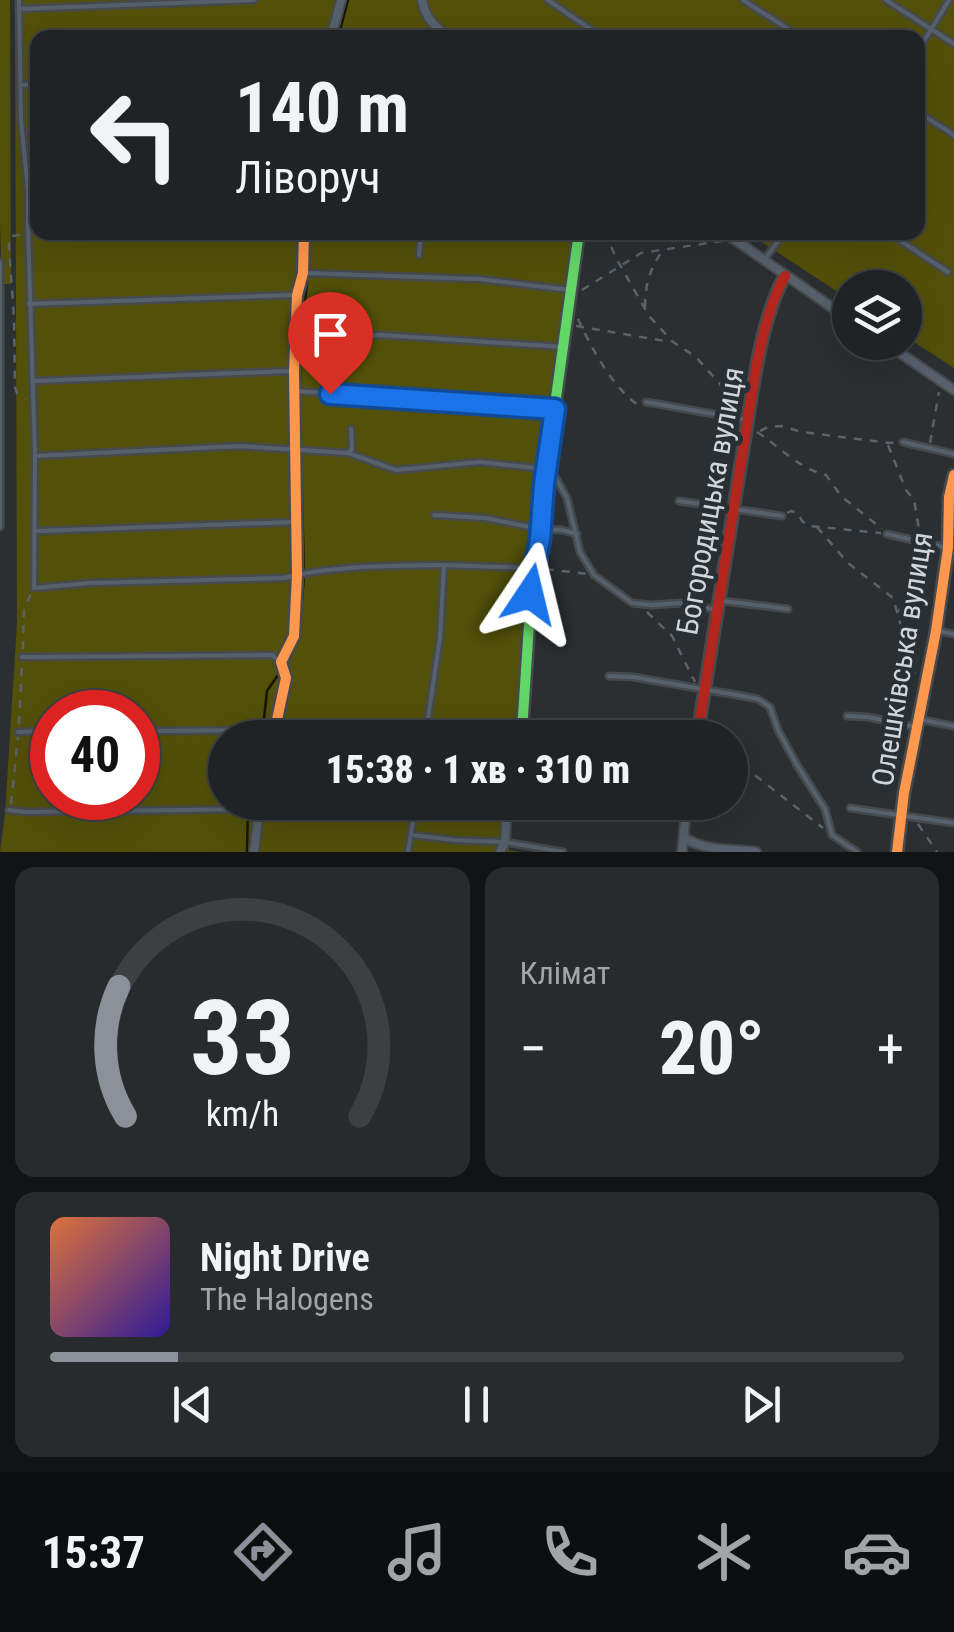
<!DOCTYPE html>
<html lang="uk">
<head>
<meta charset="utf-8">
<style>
	body { margin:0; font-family:"Roboto Condensed",sans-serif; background:#282b2e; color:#f1f3f6; height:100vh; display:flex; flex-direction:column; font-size:38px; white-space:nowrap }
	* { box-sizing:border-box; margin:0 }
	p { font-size:32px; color:#a2a4a7 }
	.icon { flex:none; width:55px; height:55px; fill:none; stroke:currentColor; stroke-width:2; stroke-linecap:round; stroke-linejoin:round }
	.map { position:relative; height:852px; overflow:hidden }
	.panel { display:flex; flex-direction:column; gap:15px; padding:15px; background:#121315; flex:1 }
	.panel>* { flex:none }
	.guide { position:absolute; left:30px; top:30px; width:895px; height:210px; border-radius:20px; box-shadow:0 10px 40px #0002,0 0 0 2px #3d4043; background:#202326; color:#f1f3f6; overflow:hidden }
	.controls { position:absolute; left:832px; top:270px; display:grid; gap:20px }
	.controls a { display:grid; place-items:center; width:90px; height:90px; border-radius:50%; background:#202326; box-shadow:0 10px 40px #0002,0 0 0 2px #3d4043; font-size:50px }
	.speed { position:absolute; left:30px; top:690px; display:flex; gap:20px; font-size:50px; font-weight:700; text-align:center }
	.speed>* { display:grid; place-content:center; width:130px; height:130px; border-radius:50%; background:#202326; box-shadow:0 10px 40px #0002,0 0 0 2px #3d4043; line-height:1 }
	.speed .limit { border:15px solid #d22; background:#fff; color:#111 }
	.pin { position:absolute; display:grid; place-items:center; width:85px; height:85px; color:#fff; margin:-102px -42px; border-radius:50% 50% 50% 0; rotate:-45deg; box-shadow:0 0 10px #0007 }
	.pin .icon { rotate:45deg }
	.me { position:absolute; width:110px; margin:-55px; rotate:10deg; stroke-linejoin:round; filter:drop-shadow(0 0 8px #0008) }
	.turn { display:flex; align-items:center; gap:35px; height:210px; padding:0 40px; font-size:45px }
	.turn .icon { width:130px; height:130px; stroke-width:2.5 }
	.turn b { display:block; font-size:70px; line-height:85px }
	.big { font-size:75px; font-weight:800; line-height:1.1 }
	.panel .widget { flex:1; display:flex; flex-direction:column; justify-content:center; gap:15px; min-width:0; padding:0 35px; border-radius:20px; background:#282b2e }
	.panel .dial { align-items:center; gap:0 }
	.dial svg { height:260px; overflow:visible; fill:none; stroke:#3d4043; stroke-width:7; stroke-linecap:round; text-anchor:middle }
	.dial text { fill:#f1f3f6; stroke:none }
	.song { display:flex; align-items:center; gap:30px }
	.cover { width:120px; height:120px; border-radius:15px; background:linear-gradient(135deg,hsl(20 70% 55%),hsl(250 70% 35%)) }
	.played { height:10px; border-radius:5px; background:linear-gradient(90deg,#8c9099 15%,#3d4043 15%) }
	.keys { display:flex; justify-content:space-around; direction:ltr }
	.heat { display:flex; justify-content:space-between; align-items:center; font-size:55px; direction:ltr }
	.panel .tiles { flex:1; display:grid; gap:15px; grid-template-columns:1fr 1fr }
	.widget:last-child { grid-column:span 2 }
	.trip { position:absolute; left:208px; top:720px; width:540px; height:100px; border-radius:50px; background:#202326; box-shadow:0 10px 40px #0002,0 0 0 2px #3d4043; font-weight:800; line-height:100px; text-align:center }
	.tabs { display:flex; height:160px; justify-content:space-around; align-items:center; background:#0d0e0f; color:#a2a4a7 }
	.tabs .icon { width:70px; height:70px }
	.tabs .selected { color:#8c9099 }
	.tabs b { font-size:45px; color:#f1f3f6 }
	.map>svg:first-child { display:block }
	.green { fill:#525009; fill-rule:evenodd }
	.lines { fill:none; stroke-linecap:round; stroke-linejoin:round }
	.stream { stroke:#171604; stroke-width:2.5 }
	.lane-casing { stroke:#464a4c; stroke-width:9 }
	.street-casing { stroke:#464a4c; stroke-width:12 }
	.fast-casing { stroke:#464a4c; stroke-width:15 }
	.slow-casing { stroke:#464a4c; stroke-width:15 }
	.jam-casing { stroke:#464a4c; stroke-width:15 }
	.path { stroke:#5a626a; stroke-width:2.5; stroke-dasharray:8 8; stroke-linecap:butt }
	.lane { stroke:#56616d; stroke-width:4 }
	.street { stroke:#56616d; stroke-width:8 }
	.fast { stroke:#63d668; stroke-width:10 }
	.slow { stroke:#ff974d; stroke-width:10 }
	.jam { stroke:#b3261e; stroke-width:10 }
	.route-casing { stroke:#114b97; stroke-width:25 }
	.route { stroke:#1a73e8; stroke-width:18 }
	.labels { text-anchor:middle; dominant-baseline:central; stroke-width:10; stroke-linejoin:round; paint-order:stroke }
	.street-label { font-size:30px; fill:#d1d6da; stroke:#282f35 }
</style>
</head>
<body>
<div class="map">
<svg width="954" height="852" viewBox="0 0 954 852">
	<rect width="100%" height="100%" fill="#2b2f32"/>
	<g class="green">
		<path d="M0 0H10L11 284H2L0 225Z"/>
		<path d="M15 0H954V368L905 336V288H850V300L748 233 918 232V38H38V232L582 233 516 737 225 738V802L511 803 509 850 519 852H0L5 814 17 623ZM52 712H138V798H52Z"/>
		<path d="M621 803V802L678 803 676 818 620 810Z"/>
	</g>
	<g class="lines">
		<g class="stream">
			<path d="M338 38 348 0"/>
			<path d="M301 331 309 268V232"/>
			<path d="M300 384 301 340"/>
			<path d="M299 394 304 572"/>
			<path d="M300 624 304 576"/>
			<path d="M285 666 296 642"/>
			<path d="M262 738 267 691 280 672"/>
			<path d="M247 852 248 802"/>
		</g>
		<g class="lane-casing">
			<g id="lane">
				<path d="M19 0 21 120 28 191V228H38"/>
				<path d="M548 0 603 38"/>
				<path d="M743 0 802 38"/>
				<path d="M886 0 954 44"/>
				<path d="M19 9 254 0"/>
				<path d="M918 51 949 0"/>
				<path d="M22 85 38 84"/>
				<path d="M918 112 954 135"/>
				<path d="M28 228 35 456 34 588 90 583 284 578C332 565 394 566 444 565L440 638 425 738"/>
				<path d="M887 232 948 272"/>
				<path d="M419 255 421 232"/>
				<path d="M764 260 785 232"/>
				<path d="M0 262V527"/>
				<path d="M305 273 478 279 570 290"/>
				<path d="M29 304 293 295"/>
				<path d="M298 336 382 335 563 347"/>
				<path d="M34 381 290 371"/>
				<path d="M295 391 550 408"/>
				<path d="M646 402 748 420"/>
				<path d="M903 442 954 454"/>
				<path d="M348 453 396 470 480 462 544 469"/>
				<path d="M35 456 240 446 348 453 352 449 351 429"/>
				<path d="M550 468 567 498 580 552 594 575 632 603 651 605 681 603 717 610"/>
				<path d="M679 501 782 516"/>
				<path d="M434 515 485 518 540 529 562 530 577 534"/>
				<path d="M38 531 293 522"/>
				<path d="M887 534 948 548"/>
				<path d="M444 565 534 568"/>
				<path d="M723 601 788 609"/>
				<path d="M939 631 954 634"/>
				<path d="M22 657 272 655 277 659"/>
				<path d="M609 676 633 677 737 695 758 699 770 707 778 730 797 765 825 809 832 835 857 852"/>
				<path d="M847 716 868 717 916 727"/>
				<path d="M923 720 954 726"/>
				<path d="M138 731 273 730"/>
				<path d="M18 732 52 731"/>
				<path d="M850 808 954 823"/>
				<path d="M9 810 26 812 258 809"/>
				<path d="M412 835 454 840 505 842 563 852"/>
				<path d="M408 852 416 802"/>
			</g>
		</g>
		<g class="street-casing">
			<g id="street">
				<path d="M422 0C425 18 435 27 450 38"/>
				<path d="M331 38 341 0"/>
				<path d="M724 232 850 320"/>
				<path d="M884 342 954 390"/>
				<path d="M684 837C702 851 734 849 756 852"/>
				<path d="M254 852 260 802"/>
				<path d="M500 852 505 842 507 802"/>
				<path d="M682 852 687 802"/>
			</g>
		</g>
		<g class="fast-casing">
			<path id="fast" d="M519 738 523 716 531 594 540 539 544 484 579 232"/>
		</g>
		<g class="slow-casing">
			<g id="slow">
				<path d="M273 738 286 678 281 662 294 636 297 575 294 372 297 295 303 273 304 232"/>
				<path d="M897 852 904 793 936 631 948 548 949 497 954 475"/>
			</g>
		</g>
		<g class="jam-casing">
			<path id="jam" d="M697 738C712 644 727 550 742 456 751 403 759 321 785 276"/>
		</g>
		<g class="path">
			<path d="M605 232 616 258 649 316 673 342 696 357 720 384 733 411"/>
			<path d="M20 235 12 236 9 239V248L14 318 15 388 17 393 25 399"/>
			<path d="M582 290 641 253 722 241"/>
			<path d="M645 307C645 285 650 268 663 250"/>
			<path d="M578 319C591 347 610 383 635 403L639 402"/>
			<path d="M576 326 671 342"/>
			<path d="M760 431 768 427 781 426 802 432 890 443 899 442"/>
			<path d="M757 432C780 447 798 468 826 475L841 496 882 529"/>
			<path d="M930 443 939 392"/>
			<path d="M888 445 906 490 914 500 920 535"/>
			<path d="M787 513 791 511 798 513 802 521 809 526 881 533"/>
			<path d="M817 527 848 563 893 598 916 679"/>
			<path d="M913 544 925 589 928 609"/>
			<path d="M546 569 588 574"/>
			<path d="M647 612 672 636 695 682"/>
			<path d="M897 612 932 583"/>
			<path d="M23 649 24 608 31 594"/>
			<path d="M710 720 716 738"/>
			<path d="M19 724 22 662"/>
			<path d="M730 756 823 828"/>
			<path d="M11 804 18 737"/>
			<path d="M918 824 937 852"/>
		</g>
		<use href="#lane" class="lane"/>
		<use href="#street" class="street"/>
		<use href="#fast" class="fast"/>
		<use href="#slow" class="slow"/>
		<use href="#jam" class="jam"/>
	</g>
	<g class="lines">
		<g class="route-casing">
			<path id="route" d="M330 394 555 409 544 484 540 539 530 594"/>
		</g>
		<use href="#route" class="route"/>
	</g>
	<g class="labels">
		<g class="street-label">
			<text transform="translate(710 501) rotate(-80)">Богородицька вулиця</text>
			<text transform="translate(902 659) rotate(-81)">Олешківська вулиця</text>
		</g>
	</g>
</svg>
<div class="controls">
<a><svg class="icon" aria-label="layers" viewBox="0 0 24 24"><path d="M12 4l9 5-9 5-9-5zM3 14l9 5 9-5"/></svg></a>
</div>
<div class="speed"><div class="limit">40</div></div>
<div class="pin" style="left:330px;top:394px;background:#d93025"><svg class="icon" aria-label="arrive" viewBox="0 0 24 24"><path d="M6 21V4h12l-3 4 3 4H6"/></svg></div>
<svg class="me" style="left:530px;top:594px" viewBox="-20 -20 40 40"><path d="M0-17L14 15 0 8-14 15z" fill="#1a73e8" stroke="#fff" stroke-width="4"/></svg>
<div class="trip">15:38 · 1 хв · 310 m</div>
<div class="guide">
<div class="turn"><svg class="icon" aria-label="left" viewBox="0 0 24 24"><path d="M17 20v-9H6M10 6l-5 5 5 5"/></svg><div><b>140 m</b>Ліворуч</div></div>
</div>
</div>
<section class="panel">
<div class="tiles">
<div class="widget dial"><svg viewBox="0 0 100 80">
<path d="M14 69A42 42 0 1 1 86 69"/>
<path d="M14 69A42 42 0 0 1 12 29" stroke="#8c9099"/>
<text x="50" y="56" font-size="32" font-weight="700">33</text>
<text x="50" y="72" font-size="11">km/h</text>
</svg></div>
<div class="widget"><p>Клімат</p>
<div class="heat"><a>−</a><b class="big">20°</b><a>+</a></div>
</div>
<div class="widget">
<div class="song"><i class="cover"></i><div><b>Night Drive</b><p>The Halogens</p></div></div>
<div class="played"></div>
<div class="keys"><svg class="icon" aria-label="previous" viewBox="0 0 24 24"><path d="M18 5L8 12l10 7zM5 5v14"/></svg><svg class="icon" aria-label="pause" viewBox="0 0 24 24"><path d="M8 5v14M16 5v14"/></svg><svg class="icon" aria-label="next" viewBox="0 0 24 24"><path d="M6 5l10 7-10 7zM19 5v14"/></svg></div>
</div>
</div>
</section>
<nav class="tabs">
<b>15:37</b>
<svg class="icon selected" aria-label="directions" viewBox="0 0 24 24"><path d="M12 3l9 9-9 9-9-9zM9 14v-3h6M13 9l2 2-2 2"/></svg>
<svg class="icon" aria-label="music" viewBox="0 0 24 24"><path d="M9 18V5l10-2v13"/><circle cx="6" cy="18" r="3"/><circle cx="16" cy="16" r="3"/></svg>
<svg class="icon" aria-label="phone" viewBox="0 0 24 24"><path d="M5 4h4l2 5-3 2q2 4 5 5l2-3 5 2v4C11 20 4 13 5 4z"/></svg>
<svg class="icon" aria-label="climate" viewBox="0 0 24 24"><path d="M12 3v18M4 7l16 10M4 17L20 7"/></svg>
<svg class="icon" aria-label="car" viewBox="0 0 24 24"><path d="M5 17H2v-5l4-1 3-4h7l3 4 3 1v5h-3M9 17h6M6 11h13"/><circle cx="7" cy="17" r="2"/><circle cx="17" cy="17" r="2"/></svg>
</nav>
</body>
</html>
